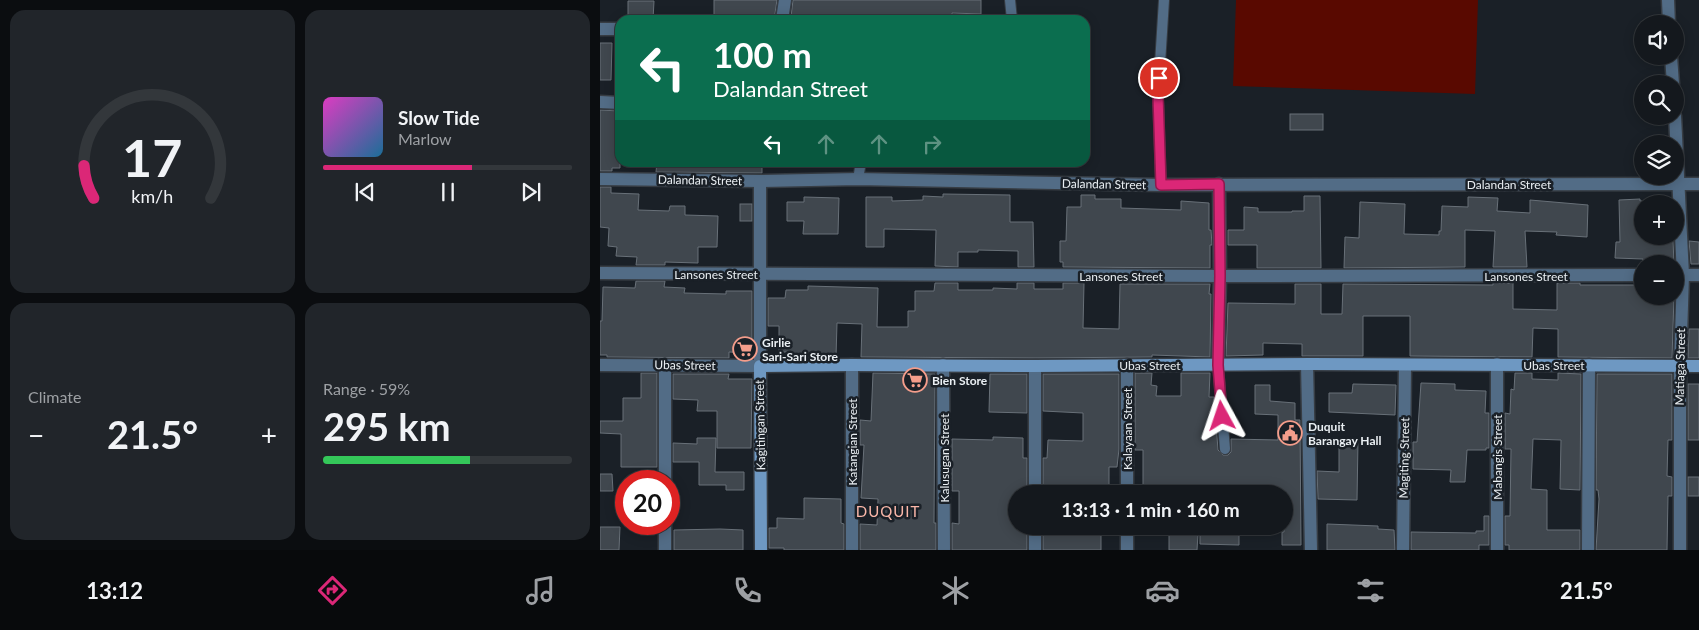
<!DOCTYPE html>
<html lang="en">
<head>
<meta charset="utf-8">
<style>
	body { margin:0; font-family:Lato,sans-serif; background:#21252a; color:#f1f3f6; height:100vh; display:flex; flex-direction:column; font-size:19px; white-space:nowrap }
	* { box-sizing:border-box; margin:0 }
	p { font-size:16px; color:#9da0a4 }
	.icon { flex:none; width:28px; height:28px; fill:none; stroke:currentColor; stroke-width:2; stroke-linecap:round; stroke-linejoin:round }
	.map { position:relative; flex:1; overflow:hidden }
	.drawer { display:flex; flex-direction:column; gap:10px; padding:10px; background:#0b0d10; width:600px }
	.drawer>* { flex:none }
	.hud { position:absolute; left:15px; top:15px; width:475px; height:152px; border-radius:15px; box-shadow:0 2px 12px #0003,0 0 0 1px #33373b; background:#0b6e4f; color:#fff; overflow:hidden }
	.fabs { position:absolute; left:1034px; top:15px; display:grid; gap:10px }
	.fabs a { display:grid; place-items:center; width:50px; height:50px; border-radius:50%; background:#14181d; box-shadow:0 2px 12px #0003,0 0 0 1px #33373b; font-size:25px }
	.speed { position:absolute; left:15px; top:470px; display:flex; gap:10px; font-size:25px; font-weight:700; text-align:center }
	.speed>* { display:grid; place-content:center; width:65px; height:65px; border-radius:50%; background:#14181d; box-shadow:0 2px 12px #0003,0 0 0 1px #33373b; line-height:1 }
	.speed .limit { border:8px solid #d22; background:#fff; color:#111 }
	.pin { position:absolute; display:grid; place-items:center; width:42px; height:42px; color:#fff; margin:-21px; border:2px solid #fff; border-radius:50%; box-shadow:0 1px 5px #0007 }
	.me { position:absolute; width:55px; margin:-28px; rotate:355deg; stroke-linejoin:round; filter:drop-shadow(0 0 4px #0008) }
	.turn { display:flex; align-items:center; gap:18px; height:105px; padding:0 15px; font-size:22px }
	.turn .icon { width:65px; height:65px; stroke-width:2.5 }
	.turn b { display:block; font-size:35px; line-height:42px }
	.lanes { display:flex; align-items:center; height:48px; padding:0 15px; background:#0003; justify-content:center; gap:25px; direction:ltr }
	.lanes .off { opacity:.35 }
	.big { font-size:38px; font-weight:700; line-height:1.1 }
	.drawer .tile { flex:1; display:flex; flex-direction:column; justify-content:center; gap:8px; min-width:0; padding:0 18px; border-radius:15px; background:#21252a }
	.drawer .dial { align-items:center; gap:0 }
	.dial svg { height:130px; overflow:visible; fill:none; stroke:#33373b; stroke-width:7; stroke-linecap:round; text-anchor:middle }
	.dial text { fill:#f1f3f6; stroke:none }
	.song { display:flex; align-items:center; gap:15px }
	.cover { width:60px; height:60px; border-radius:8px; background:linear-gradient(135deg,hsl(310 70% 55%),hsl(200 70% 35%)) }
	.played { height:5px; border-radius:2px; background:linear-gradient(90deg,#db2777 60%,#33373b 60%) }
	.keys { display:flex; justify-content:space-around; direction:ltr }
	.heat { display:flex; justify-content:space-between; align-items:center; font-size:28px; direction:ltr }
	.charge { height:8px; border-radius:4px; background:linear-gradient(90deg,#34c759 59%,#33373b 0) }
	.drawer .tiles { flex:1; display:grid; gap:10px; grid-template-columns:repeat(2,1fr) }
	.trip { position:absolute; left:408px; top:485px; width:285px; height:50px; border-radius:25px; background:#14181d; box-shadow:0 2px 12px #0003,0 0 0 1px #33373b; font-weight:700; line-height:50px; text-align:center }
	.dock { display:flex; height:80px; justify-content:space-around; align-items:center; background:#080a0c; color:#9da0a4 }
	.dock .icon { width:35px; height:35px }
	.dock .current { color:#db2777 }
	.dock b { font-size:22px; color:#f1f3f6 }
	main { display:flex; flex:1; min-height:0 }
	.map>svg:first-child { display:block }
	.green { fill:#590900 }
	.building { fill:#40474e; stroke:#687078 }
	.lines { fill:none; stroke-linecap:round; stroke-linejoin:round }
	.lane-casing { stroke:#373d44; stroke-width:12 }
	.street-casing { stroke:#373d44; stroke-width:15 }
	.secondary-casing { stroke:#373d44; stroke-width:15 }
	.lane { stroke:#526c86; stroke-width:10 }
	.street { stroke:#526c86; stroke-width:12 }
	.secondary { stroke:#6e98c2; stroke-width:12 }
	.route-casing { stroke:#8e194d; stroke-width:12 }
	.route { stroke:#db2777; stroke-width:9 }
	.labels { text-anchor:middle; dominant-baseline:central; stroke-width:5; stroke-linejoin:round; paint-order:stroke }
	.street-label { font-size:12px; fill:#eaeff3; stroke:#1a2027 }
	.poi-label { font-size:12px; font-weight:bold; fill:#eaeff3; stroke:#1a2027; text-anchor:start }
	.quarter-label { font-size:15px; letter-spacing:1px; fill:#fab7a9; stroke:#1a2027 }
</style>
</head>
<body>
<main>
<section class="drawer">
<div class="tiles">
<div class="tile dial"><svg viewBox="0 0 100 80">
<path d="M14 69A42 42 0 1 1 86 69"/>
<path d="M14 69A42 42 0 0 1 8 49" stroke="#db2777"/>
<text x="50" y="56" font-size="32" font-weight="700">17</text>
<text x="50" y="72" font-size="11">km/h</text>
</svg></div>
<div class="tile">
<div class="song"><i class="cover"></i><div><b>Slow Tide</b><p>Marlow</p></div></div>
<div class="played"></div>
<div class="keys"><svg class="icon" aria-label="previous" viewBox="0 0 24 24"><path d="M18 5L8 12l10 7zM5 5v14"/></svg><svg class="icon" aria-label="pause" viewBox="0 0 24 24"><path d="M8 5v14M16 5v14"/></svg><svg class="icon" aria-label="next" viewBox="0 0 24 24"><path d="M6 5l10 7-10 7zM19 5v14"/></svg></div>
</div>
<div class="tile"><p>Climate</p>
<div class="heat"><a>−</a><b class="big">21.5°</b><a>+</a></div>
</div>
<div class="tile"><p>Range · 59%</p><b class="big">295 km</b><div class="charge"></div></div>
</div>
</section>
<div class="map">
<svg width="1099" height="550" viewBox="0 0 1099 550">
	<rect width="100%" height="100%" fill="#1a2027"/>
	<path class="green" d="M636 0H878L875 94 633 86Z"/>
	<g class="building">
		<path d="M114 0H177L174 20H114Z"/>
		<path d="M193 0H381V14L352 13V20H253L191 17Z"/>
		<path d="M28 1H54L53 20H28Z"/>
		<path d="M0 43H12L11 80H0Z"/>
		<path d="M0 110 20 111V168H12V171H0Z"/>
		<rect x="690" y="114" width="33" height="16"/>
		<path d="M57 162H162V173L56 172Z"/>
		<path d="M0 187H11V193L39 194 38 210 69 211 70 206H85V215L118 216 117 247H98V263L65 262V265H36L37 257 16 256 17 247 8 246 9 228 0 227Z"/>
		<path d="M343 194 410 195V222H433L434 267H418V251L378 250V252H358V267L335 266 336 230 284 229V247H266V197H292V201L323 200V196L343 197Z"/>
		<path d="M481 195H495V199H521V208L581 210V201L609 203V230H611L612 245H610V268L463 267V262H460V241H466L467 207H481Z"/>
		<path d="M704 196H720L721 268H657V245H628V230H644V207L658 208V212H692V211H704Z"/>
		<path d="M204 197 239 198 238 234H203L204 221H187V202H204Z"/>
		<path d="M868 197 898 198 897 211 930 213V200L988 205 987 237 956 235 957 232 925 231 927 267H893L895 231 865 230V267L744 268 745 237 759 238 760 202 805 204 804 234 839 235V231H841L842 206 868 207Z"/>
		<path d="M1040 199V201H1042V239L1073 240 1074 264H1043V259L1015 258 1016 242H1020L1019 200Z"/>
		<rect x="140" y="204" width="12" height="17"/>
		<path d="M1089 241 1099 242V264H1091Z"/>
		<path d="M36 281H65L64 287 85 288 84 293 126 294V291H152V353L129 352V358L7 357V355H0V321H2L3 287 35 288Z"/>
		<path d="M335 283H358V290H393V288L417 289V283H434V289H463V283H484L483 328 519 329 520 284H610L609 294H611L610 357 552 355V357L435 358 261 357 262 324 237 323 236 357H205L188 356 187 352H179V326H168V298H185L186 290H208V286L278 288 277 327H308V311H315V291H334Z"/>
		<path d="M893 283H913V309L957 310V283H980V285H1042V296H1074L1072 358 958 357V329L933 328 932 357 810 356V316H763V356H702V344L663 343V355L626 356 628 303 695 304V284H721V314H742L743 284 893 285Z"/>
		<path d="M1089 329H1099V358H1088Z"/>
		<path d="M41 373H57V467H21V434L0 433V421H23V398H41Z"/>
		<path d="M273 373 335 374 334 523H336V550H260V524L277 525 278 499 261 498 264 445H260V420L271 421Z"/>
		<path d="M535 373H552L551 385 557 386 556 396H581V373H610L609 397H614L618 450 623 455H628L631 452V439L678 440V415L655 414V385H670V401L695 403V420H700L701 545H682V532H684V494H543V450H535Z"/>
		<path d="M915 373H932V379L958 380V373L981 374 980 490 960 489 961 440 933 439 931 489 947 490V530H980V550H909V545H905V516H910L911 449H905V413L910 414 911 389 914 390Z"/>
		<path d="M73 374H129L128 379H152L151 448H117V411H97L98 400 73 399Z"/>
		<path d="M390 374H427V413L389 412Z"/>
		<path d="M443 374H519V449L517 467H509V494H443V458H447L448 440 483 441V413L443 411Z"/>
		<path d="M997 374H1072V440H1068L1067 476 1072 477V496H1068L1067 550H996L999 499 998 490H996Z"/>
		<path d="M821 383 855 384V390L886 391 885 413H889V448H886V450H867L865 482H850L851 470 813 469V442H817Z"/>
		<path d="M753 384 796 385 795 415 729 412V393H752Z"/>
		<rect x="1088" y="384" width="11" height="56"/>
		<path d="M393 437 423 438V458H427V494H416V526H427V550H352V523L359 524V491H352V439L393 440Z"/>
		<path d="M97 438H116L115 472H144V490H126V485H99V462H73V443L97 444Z"/>
		<path d="M739 440 758 441 757 500 718 499 717 471 739 472Z"/>
		<path d="M0 474H12L13 491H0Z"/>
		<rect x="1088" y="477" width="11" height="19"/>
		<path d="M204 498 241 499V523L244 524V550H184V548H169V528H177V518L204 519Z"/>
		<path d="M884 516H889V545H879V550H811V532L876 533V531H884Z"/>
		<path d="M727 524 778 526V529L794 530 795 550H727Z"/>
		<path d="M443 526H466V529L501 530V550H443Z"/>
		<path d="M600 526H639V545L600 544Z"/>
		<path d="M0 527H20L19 550H0Z"/>
		<path d="M120 529 143 530V550H74V530Z"/>
		<path d="M569 533 598 534 597 550H569Z"/>
	</g>
	<g class="lines">
		<g class="lane-casing">
			<g id="lane">
				<path d="M410 0 412 20"/>
				<path d="M258 179 261 162"/>
				<path d="M561 185 558 96 564 0"/>
				<path d="M618 365 625 449"/>
			</g>
		</g>
		<g class="street-casing">
			<g id="street">
				<path d="M1068 0 1069 24"/>
				<path d="M182 20 185 0"/>
				<path d="M0 29H20"/>
				<path d="M1071 56 1073 84"/>
				<path d="M0 102 20 103"/>
				<path d="M1075 116 1083 275 1080 366V550"/>
				<path d="M0 179 160 181 258 179 561 185 1099 184"/>
				<path d="M0 273 620 276 1042 275"/>
				<path d="M1077 275H1099"/>
				<path d="M707 364 711 550"/>
				<path d="M897 364V550"/>
				<path d="M0 365 160 366V181"/>
				<path d="M343 365 344 550"/>
				<path d="M527 365V494"/>
				<path d="M618 365 620 276 619 184"/>
				<path d="M435 366V494"/>
				<path d="M65 481V365"/>
				<path d="M435 526V550"/>
				<path d="M527 526V550"/>
				<path d="M65 550V524"/>
				<path d="M252 550V365"/>
				<path d="M803 550 805 366"/>
				<path d="M988 550 989 365"/>
			</g>
		</g>
		<g class="secondary-casing">
			<path id="secondary" d="M161 550 160 366 252 365 435 366 712 364 1099 366"/>
		</g>
		<use href="#lane" class="lane"/>
		<use href="#street" class="street"/>
		<use href="#secondary" class="secondary"/>
	</g>
	<g class="lines">
		<g class="route-casing">
			<path id="route" d="M559 78 558 96 561 185 619 184 620 276 618 365 622 416"/>
		</g>
		<use href="#route" class="route"/>
	</g>
	<defs>
		<g id="supermarket-ring" transform="scale(1.25)"><circle r="9.5" fill="#1a2027" stroke="#f49d8b" stroke-width="1.5"/><path d="M-6-5.5h2.5l.6 2H6L4.5 2H-2.5L-4.4-4H-6ZM-1.5 3.2a1.3 1.3 0 1 0 .1 0ZM3 3.2a1.3 1.3 0 1 0 .1 0Z" fill="#f49d8b"/></g>
		<g id="civic-ring" transform="scale(1.25)"><circle r="9.5" fill="#1a2027" stroke="#f49d8b" stroke-width="1.5"/><path d="M-.6-6.5H3V-4.5H.6V-3L4-1V1h2V6H-6V1h2V-1L-.6-3ZM-1.2 2.5V6h2.4V2.5Z" fill="#f49d8b"/></g>
	</defs>
	<g fill-rule="evenodd">
		<use href="#supermarket-ring" x="145" y="349"/>
		<use href="#supermarket-ring" x="315" y="380"/>
		<use href="#civic-ring" x="690" y="433"/>
	</g>
	<g class="labels">
		<g class="street-label">
			<text transform="translate(100 180) rotate(1)">Dalandan Street</text>
			<text transform="translate(504 184) rotate(1)">Dalandan Street</text>
			<text x="909" y="184">Dalandan Street</text>
			<text x="116" y="274">Lansones Street</text>
			<text x="521" y="276">Lansones Street</text>
			<text x="926" y="276">Lansones Street</text>
			<text transform="translate(85 365) rotate(1)">Ubas Street</text>
			<text x="550" y="365">Ubas Street</text>
			<text x="954" y="365">Ubas Street</text>
			<text transform="translate(1080 367) rotate(-89)">Matiaga Street</text>
			<text transform="translate(160 425) rotate(-91)">Kagitingan Street</text>
			<text transform="translate(527 429) rotate(-90)">Kalayaan Street</text>
			<text transform="translate(252 442) rotate(-90)">Katangian Street</text>
			<text transform="translate(897 457) rotate(-90)">Mabangis Street</text>
			<text transform="translate(344 458) rotate(-90)">Kalusugan Street</text>
			<text transform="translate(804 458) rotate(-89)">Magiting Street</text>
		</g>
		<g class="poi-label">
			<text x="162" y="342">Girlie<tspan x="162" dy="14">Sari-Sari Store</tspan></text>
			<text x="332" y="380">Bien Store</text>
			<text x="708" y="426">Duquit<tspan x="708" dy="14">Barangay Hall</tspan></text>
		</g>
		<g class="quarter-label">
			<text x="288" y="511">DUQUIT</text>
		</g>
	</g>
</svg>
<div class="fabs">
<a><svg class="icon" aria-label="sound" viewBox="0 0 24 24"><path d="M4 9h4l5-4v14l-5-4H4zM17 9q2 3 0 6"/></svg></a>
<a><svg class="icon" aria-label="search" viewBox="0 0 24 24"><circle cx="10" cy="10" r="6"/><path d="M15 15l6 6"/></svg></a>
<a><svg class="icon" aria-label="layers" viewBox="0 0 24 24"><path d="M12 4l9 5-9 5-9-5zM3 14l9 5 9-5"/></svg></a>
<a>+</a>
<a>−</a>
</div>
<div class="speed"><div class="limit">20</div></div>
<div class="pin" style="left:559px;top:78px;background:#d93025"><svg class="icon" aria-label="arrive" viewBox="0 0 24 24"><path d="M6 21V4h12l-3 4 3 4H6"/></svg></div>
<svg class="me" style="left:622px;top:416px" viewBox="-20 -20 40 40"><path d="M0-17L14 15 0 8-14 15z" fill="#db2777" stroke="#fff" stroke-width="4"/></svg>
<div class="trip">13:13 · 1 min · 160 m</div>
<div class="hud">
<div class="turn"><svg class="icon" aria-label="left" viewBox="0 0 24 24"><path d="M17 20v-9H6M10 6l-5 5 5 5"/></svg><div><b>100 m</b>Dalandan Street</div></div>
<div class="lanes"><svg class="icon" aria-label="left" viewBox="0 0 24 24"><path d="M17 20v-9H6M10 6l-5 5 5 5"/></svg><svg class="icon off" aria-label="ahead" viewBox="0 0 24 24"><path d="M12 20V5M6 11l6-6 6 6"/></svg><svg class="icon off" aria-label="ahead" viewBox="0 0 24 24"><path d="M12 20V5M6 11l6-6 6 6"/></svg><svg class="icon off" aria-label="right" viewBox="0 0 24 24"><path d="M7 20v-9h11M14 6l5 5-5 5"/></svg></div>
</div>
</div>
</main>
<nav class="dock">
<b>13:12</b>
<svg class="icon current" aria-label="directions" viewBox="0 0 24 24"><path d="M12 3l9 9-9 9-9-9zM9 14v-3h6M13 9l2 2-2 2"/></svg>
<svg class="icon" aria-label="music" viewBox="0 0 24 24"><path d="M9 18V5l10-2v13"/><circle cx="6" cy="18" r="3"/><circle cx="16" cy="16" r="3"/></svg>
<svg class="icon" aria-label="phone" viewBox="0 0 24 24"><path d="M5 4h4l2 5-3 2q2 4 5 5l2-3 5 2v4C11 20 4 13 5 4z"/></svg>
<svg class="icon" aria-label="climate" viewBox="0 0 24 24"><path d="M12 3v18M4 7l16 10M4 17L20 7"/></svg>
<svg class="icon" aria-label="car" viewBox="0 0 24 24"><path d="M5 17H2v-5l4-1 3-4h7l3 4 3 1v5h-3M9 17h6M6 11h13"/><circle cx="7" cy="17" r="2"/><circle cx="17" cy="17" r="2"/></svg>
<svg class="icon" aria-label="filters" viewBox="0 0 24 24"><path d="M4 7h16M4 17h16"/><circle cx="9" cy="7" r="2"/><circle cx="15" cy="17" r="2"/></svg>
<b>21.5°</b>
</nav>
</body>
</html>
